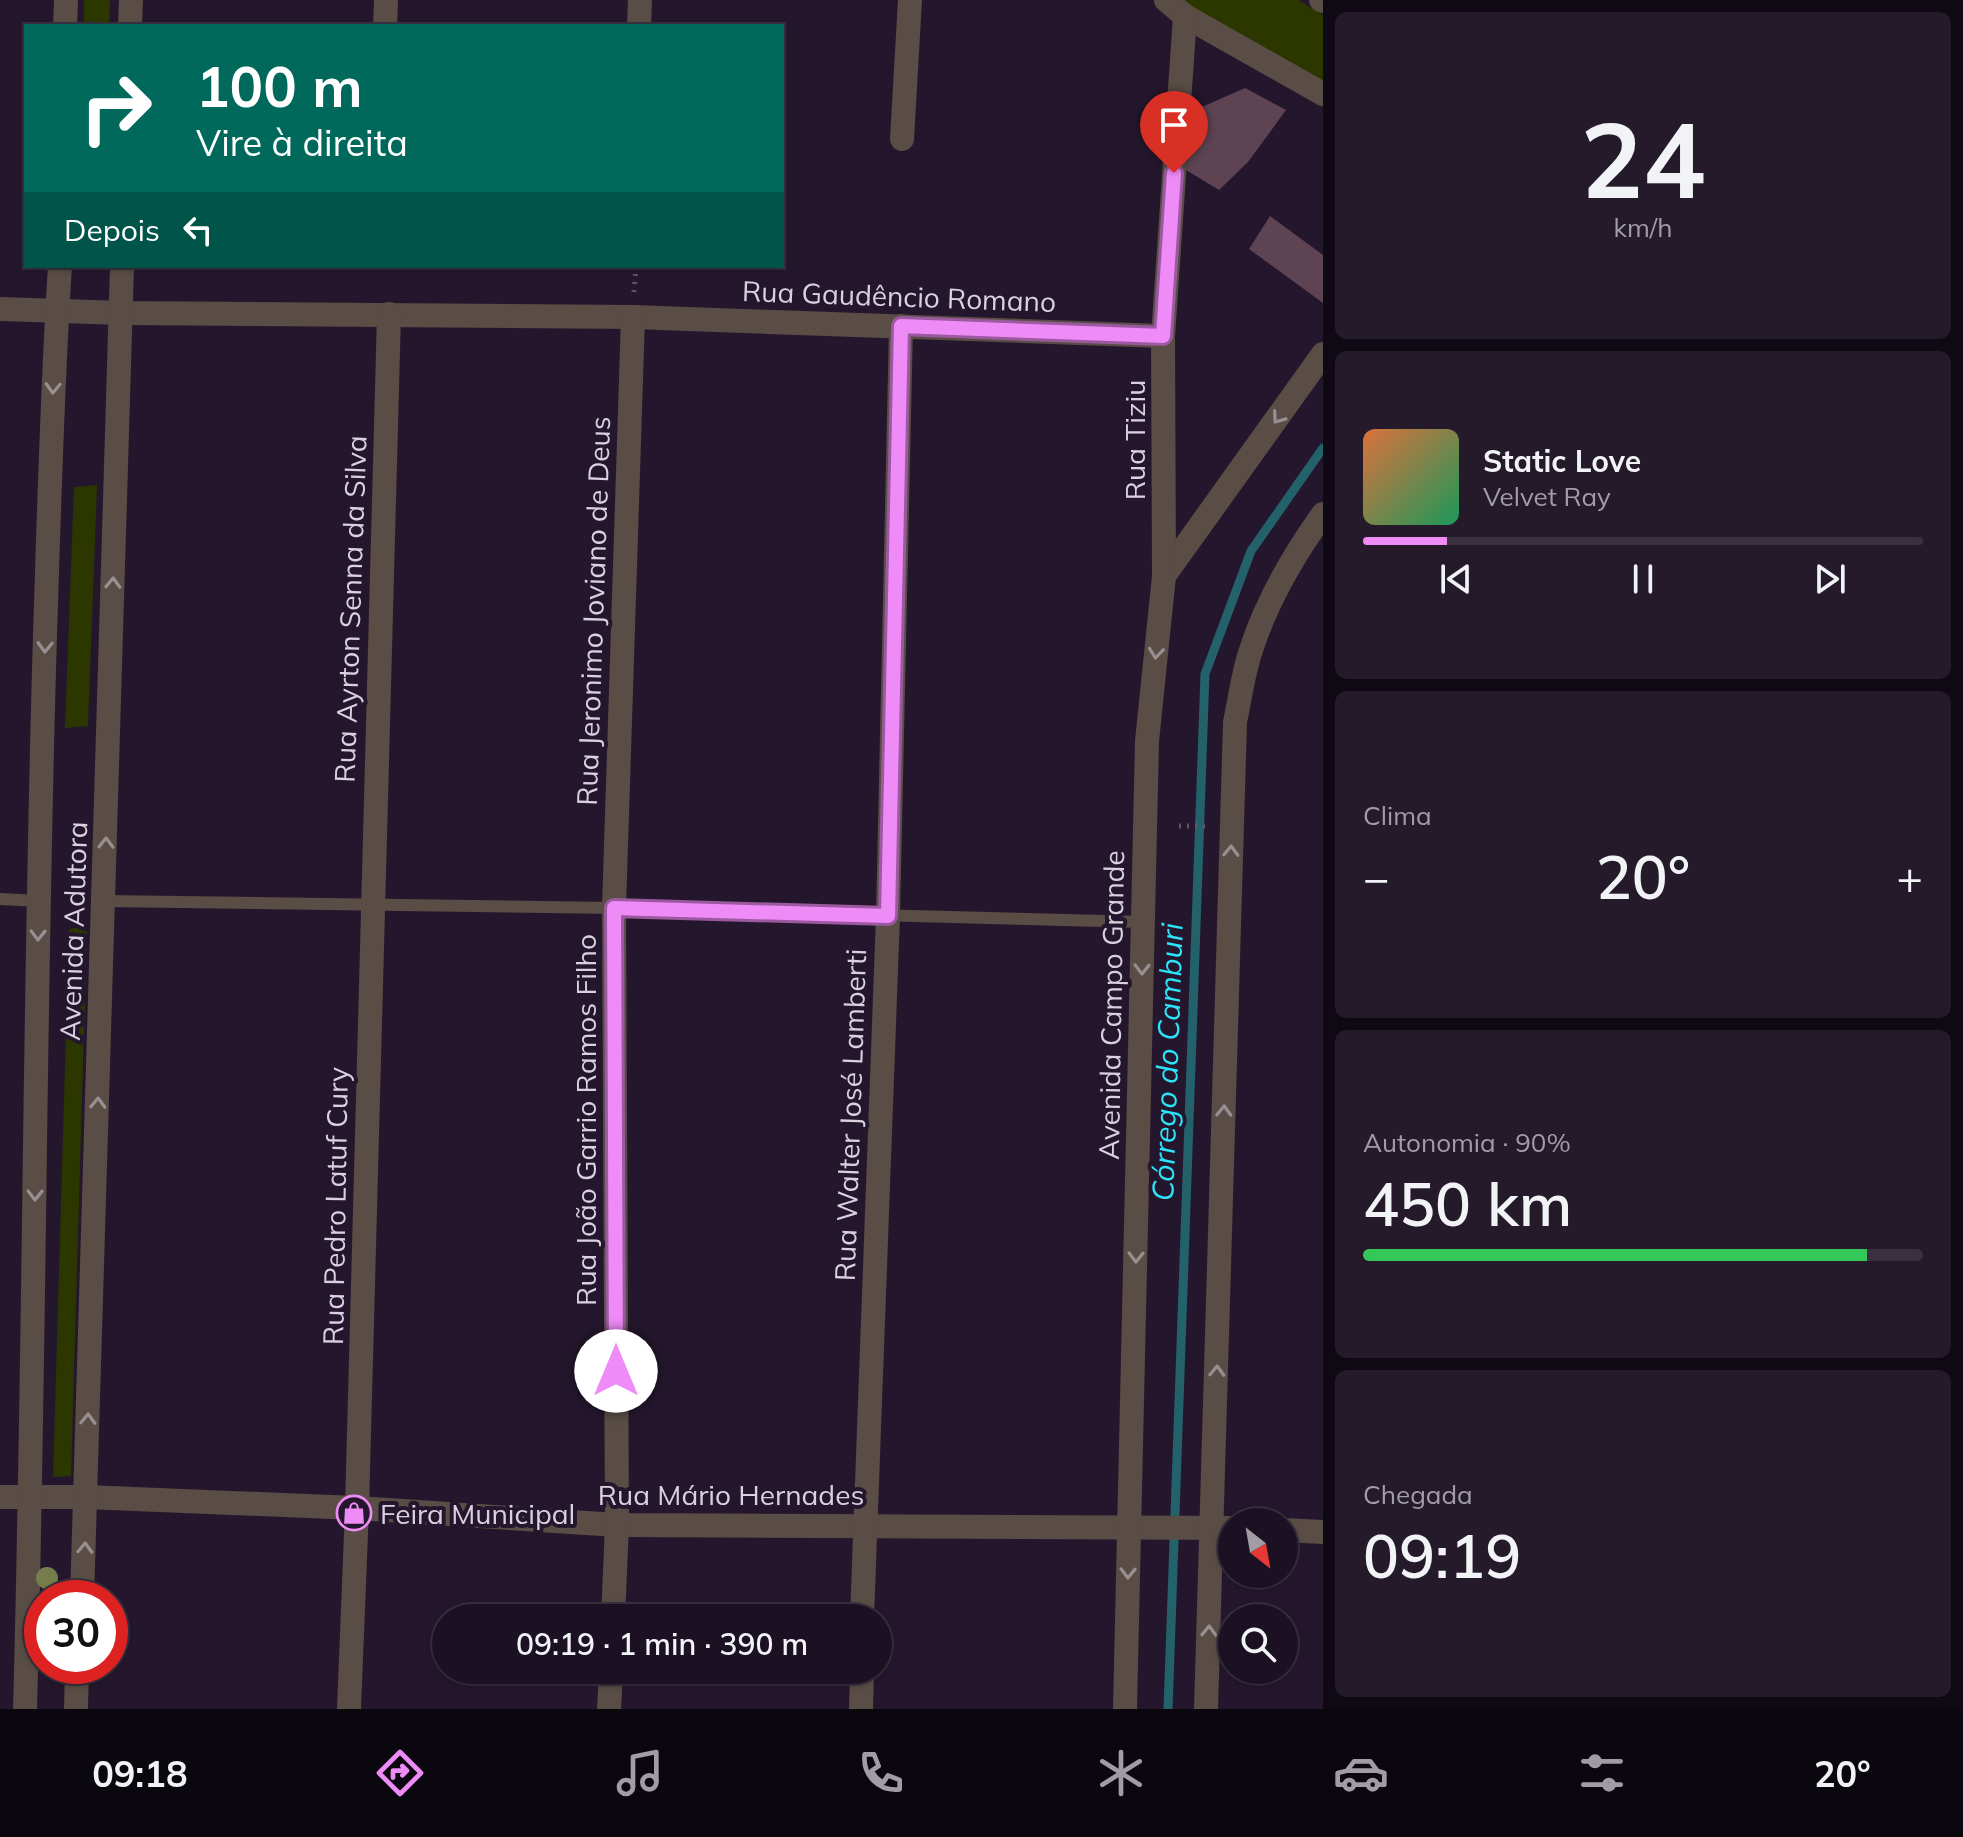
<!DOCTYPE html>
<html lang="pt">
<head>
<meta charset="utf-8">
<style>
	body { margin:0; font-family:Mulish,sans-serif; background:#241a2a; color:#f1f3f6; height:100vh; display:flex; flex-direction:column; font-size:30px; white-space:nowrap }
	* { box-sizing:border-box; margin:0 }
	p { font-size:26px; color:#a09da5 }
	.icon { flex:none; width:44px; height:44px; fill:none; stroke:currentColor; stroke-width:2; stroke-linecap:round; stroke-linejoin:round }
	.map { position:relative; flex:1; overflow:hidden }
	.details { display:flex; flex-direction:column; gap:12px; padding:12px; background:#0f0913; width:640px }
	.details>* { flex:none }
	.guide { position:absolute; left:24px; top:24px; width:760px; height:244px; border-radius:0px; box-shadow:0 2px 6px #0004,0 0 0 2px #393140; background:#00695c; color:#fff; overflow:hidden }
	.needle { width:52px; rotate:149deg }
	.controls { position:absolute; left:1218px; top:1508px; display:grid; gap:16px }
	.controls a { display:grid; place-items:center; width:80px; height:80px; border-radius:50%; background:#1b1122; box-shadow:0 2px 6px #0004,0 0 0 2px #393140; font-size:40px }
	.speed { position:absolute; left:24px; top:1580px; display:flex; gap:16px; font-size:40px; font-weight:700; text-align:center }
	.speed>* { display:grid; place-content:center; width:104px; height:104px; border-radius:50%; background:#1b1122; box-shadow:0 2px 6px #0004,0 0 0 2px #393140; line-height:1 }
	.speed .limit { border:12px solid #d22; background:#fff; color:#111 }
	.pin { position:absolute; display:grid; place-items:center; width:68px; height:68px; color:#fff; margin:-82px -34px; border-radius:50% 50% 50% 0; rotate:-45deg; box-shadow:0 0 8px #0007 }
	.pin .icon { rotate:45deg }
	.me { position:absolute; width:88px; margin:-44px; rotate:0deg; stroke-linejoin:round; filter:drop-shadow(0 0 6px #0008) }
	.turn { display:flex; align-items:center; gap:28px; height:168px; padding:0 40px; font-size:36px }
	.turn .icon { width:104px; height:104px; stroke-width:2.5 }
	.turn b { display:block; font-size:56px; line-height:68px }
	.then { display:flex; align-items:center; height:76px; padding:0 40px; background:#0003; gap:16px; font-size:30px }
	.big { font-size:60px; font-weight:600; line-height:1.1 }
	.details .widget { flex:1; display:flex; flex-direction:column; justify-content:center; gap:12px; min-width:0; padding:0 28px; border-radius:12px; background:#241a2a }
	.details .dial { align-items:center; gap:0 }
	.dial b { font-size:104px; line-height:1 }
	.song { display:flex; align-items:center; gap:24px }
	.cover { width:96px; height:96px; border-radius:12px; background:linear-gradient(135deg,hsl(20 70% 55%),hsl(150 70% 35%)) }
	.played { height:8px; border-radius:4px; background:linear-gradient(90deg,#ef8bf6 15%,#393140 15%) }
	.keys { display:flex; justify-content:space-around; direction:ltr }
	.heat { display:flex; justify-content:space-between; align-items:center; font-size:44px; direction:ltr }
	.charge { height:12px; border-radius:6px; background:linear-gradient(90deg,#34c759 90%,#393140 0) }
	.trip { position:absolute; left:432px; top:1604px; width:460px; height:80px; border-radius:40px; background:#1b1122; box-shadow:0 2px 6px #0004,0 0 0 2px #393140; font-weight:600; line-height:80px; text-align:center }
	.tab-bar { display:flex; height:128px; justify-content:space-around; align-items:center; background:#0b070e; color:#a09da5 }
	.tab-bar .icon { width:56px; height:56px }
	.tab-bar .current { color:#ef8bf6 }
	.tab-bar b { font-size:36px; color:#f1f3f6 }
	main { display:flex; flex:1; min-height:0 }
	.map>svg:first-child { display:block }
	.green { fill:#2c3700 }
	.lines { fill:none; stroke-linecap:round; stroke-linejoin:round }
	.stream { stroke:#23626b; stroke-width:9 }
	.building { fill:#5e4353 }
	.path { stroke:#605568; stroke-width:5; stroke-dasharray:2 6; stroke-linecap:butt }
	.lane { stroke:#594d45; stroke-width:12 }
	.street { stroke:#594d45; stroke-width:24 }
	.tree { fill:#757d4c }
	.oneway { stroke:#998f92 }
	.route-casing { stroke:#9b5aa0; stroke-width:20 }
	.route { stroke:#ef8bf6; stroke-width:14 }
	.labels { text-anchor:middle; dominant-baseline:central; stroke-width:8; stroke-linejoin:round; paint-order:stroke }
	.street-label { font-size:28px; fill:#d9d1e0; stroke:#24172d }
	.poi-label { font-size:28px; fill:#d9d1e0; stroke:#24172d; text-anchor:start }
	.water-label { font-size:30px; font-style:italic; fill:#2ce4fa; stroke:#24172d }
</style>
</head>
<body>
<main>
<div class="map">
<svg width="1323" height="1709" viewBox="0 0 1323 1709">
	<rect width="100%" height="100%" fill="#24172d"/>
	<g class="green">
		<path d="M84 0H110L109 26H84Z"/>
		<path d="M1179 0H1298L1323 15V85Z"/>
		<path d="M97 485 88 726 65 728 74 487Z"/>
		<path d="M87 926 71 1476 53 1477 69 929Z"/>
	</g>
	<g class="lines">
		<path class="stream" d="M1168 1709 1205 674 1251 551 1323 448"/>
	</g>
	<g class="building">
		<path d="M1245 88 1286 110 1248 162 1219 190 1186 170 1195 110Z"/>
		<path d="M1270 216 1323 255V303L1249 249Z"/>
	</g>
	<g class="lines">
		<g class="path">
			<path d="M634 292 636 266"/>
			<path d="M1179 826H1208"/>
		</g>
		<g class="lane">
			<path d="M0 899 39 901"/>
			<path d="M104 901 614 908 1143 922"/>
		</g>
		<g class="street">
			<path d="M1166 0 1185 16 1323 94"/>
			<path d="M1321 0 1323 1"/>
			<path d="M65 26 66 0"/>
			<path d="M130 26 131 0"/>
			<path d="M385 26 386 0"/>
			<path d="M639 26 640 0"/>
			<path d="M902 139 910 0"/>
			<path d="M0 309 122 313 633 317 1163 336"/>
			<path d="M1164 576 1323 354"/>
			<path d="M0 1497H86L357 1508 617 1525 1232 1528"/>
			<path d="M1284 1530 1323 1532"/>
			<path d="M82 1598 122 266"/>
			<path d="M613 1618 617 1525 614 908 633 317"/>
			<path d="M862 1618 888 916 901 326"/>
			<path d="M25 1709C35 1351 34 993 45 636 49 512 52 389 60 266"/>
			<path d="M76 1709 77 1666"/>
			<path d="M349 1709 357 1508 389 314"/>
			<path d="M609 1709 611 1670"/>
			<path d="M861 1709 862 1670"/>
			<path d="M1125 1709 1147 741 1164 576 1163 336 1185 16"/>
			<path d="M1206 1709 1235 722C1240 699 1243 673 1251 650 1267 600 1293 556 1323 514"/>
		</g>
	</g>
	<circle class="tree" cx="47" cy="1578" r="11"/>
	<defs><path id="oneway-chevron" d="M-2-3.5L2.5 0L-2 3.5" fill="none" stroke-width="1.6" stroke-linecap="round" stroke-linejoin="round" transform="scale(2)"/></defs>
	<g class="oneway">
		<use href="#oneway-chevron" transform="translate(53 388) rotate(92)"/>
		<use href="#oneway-chevron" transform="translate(1278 418) rotate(126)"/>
		<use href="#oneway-chevron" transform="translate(113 583) rotate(-88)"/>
		<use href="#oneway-chevron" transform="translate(45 647) rotate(92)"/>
		<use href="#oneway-chevron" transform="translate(1156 653) rotate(96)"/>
		<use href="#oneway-chevron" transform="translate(106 843) rotate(-89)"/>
		<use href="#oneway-chevron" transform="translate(1231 851) rotate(-88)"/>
		<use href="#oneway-chevron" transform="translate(38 935) rotate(91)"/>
		<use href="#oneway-chevron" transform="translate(1142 969) rotate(91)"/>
		<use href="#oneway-chevron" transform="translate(98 1103) rotate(-88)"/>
		<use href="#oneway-chevron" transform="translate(1224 1111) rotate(-88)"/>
		<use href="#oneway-chevron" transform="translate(35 1195) rotate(91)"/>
		<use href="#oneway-chevron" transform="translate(1136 1257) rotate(91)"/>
		<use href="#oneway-chevron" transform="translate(1217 1371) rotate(-88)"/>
		<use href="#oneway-chevron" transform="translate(88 1419) rotate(-88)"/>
		<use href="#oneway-chevron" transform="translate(85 1548) rotate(-88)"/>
		<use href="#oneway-chevron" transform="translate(1128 1573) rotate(91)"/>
		<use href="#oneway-chevron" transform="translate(1209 1631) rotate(-88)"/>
	</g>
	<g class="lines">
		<g class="route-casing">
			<path id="route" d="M616 1371 614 908 888 916 901 326 1163 336 1174 173"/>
		</g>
		<use href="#route" class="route"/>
	</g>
	<defs>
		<g id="shop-ring" transform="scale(1.8)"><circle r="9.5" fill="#24172d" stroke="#ef8bf6" stroke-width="1.5"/><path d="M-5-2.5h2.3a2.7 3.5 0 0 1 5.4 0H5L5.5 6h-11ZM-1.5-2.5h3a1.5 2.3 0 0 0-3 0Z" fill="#ef8bf6"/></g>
	</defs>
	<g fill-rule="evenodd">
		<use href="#shop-ring" x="354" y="1513"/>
	</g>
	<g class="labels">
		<g class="street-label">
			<text transform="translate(899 296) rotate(2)">Rua Gaudêncio Romano</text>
			<text transform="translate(1134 440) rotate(-90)">Rua Tiziu</text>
			<text transform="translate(350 609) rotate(-88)">Rua Ayrton Senna da Silva</text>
			<text transform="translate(593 611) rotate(-88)">Rua Jeronimo Joviano de Deus</text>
			<text transform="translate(73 931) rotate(-88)">Avenida Adutora</text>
			<text transform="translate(1111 1005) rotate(-89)">Avenida Campo Grande</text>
			<text transform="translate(850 1115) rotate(-88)">Rua Walter José Lamberti</text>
			<text transform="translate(585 1120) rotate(-90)">Rua João Garrio Ramos Filho</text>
			<text transform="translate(335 1206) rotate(-89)">Rua Pedro Latuf Cury</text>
			<text x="731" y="1494">Rua Mário Hernades</text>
		</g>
		<g class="poi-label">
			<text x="380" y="1513">Feira Municipal</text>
		</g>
		<g class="water-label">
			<text transform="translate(1167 1062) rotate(-88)">Córrego do Camburi</text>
		</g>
	</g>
</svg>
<div class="controls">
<a><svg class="needle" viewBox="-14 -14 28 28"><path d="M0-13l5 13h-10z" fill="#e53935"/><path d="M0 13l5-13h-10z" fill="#a09da5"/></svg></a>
<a><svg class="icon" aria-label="search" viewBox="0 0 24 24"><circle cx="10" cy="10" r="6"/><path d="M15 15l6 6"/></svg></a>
</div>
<div class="speed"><div class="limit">30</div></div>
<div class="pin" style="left:1174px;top:173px;background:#d93025"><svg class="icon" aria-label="arrive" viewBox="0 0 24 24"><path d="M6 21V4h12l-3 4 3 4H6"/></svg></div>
<svg class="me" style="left:616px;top:1371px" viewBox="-20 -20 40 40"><circle r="19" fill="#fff"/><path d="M0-13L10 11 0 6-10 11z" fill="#ef8bf6"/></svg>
<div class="trip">09:19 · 1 min · 390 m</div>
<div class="guide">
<div class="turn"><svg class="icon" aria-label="right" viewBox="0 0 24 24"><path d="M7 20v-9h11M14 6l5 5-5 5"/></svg><div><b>100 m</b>Vire à direita</div></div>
<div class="then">Depois<svg class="icon" aria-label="left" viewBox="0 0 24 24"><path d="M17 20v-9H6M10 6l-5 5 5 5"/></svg></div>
</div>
</div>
<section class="details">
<div class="widget dial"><b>24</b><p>km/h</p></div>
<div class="widget">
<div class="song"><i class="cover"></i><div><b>Static Love</b><p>Velvet Ray</p></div></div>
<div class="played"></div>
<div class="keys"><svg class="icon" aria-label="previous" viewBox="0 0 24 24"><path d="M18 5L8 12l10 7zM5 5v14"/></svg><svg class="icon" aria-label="pause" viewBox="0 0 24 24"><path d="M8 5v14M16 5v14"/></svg><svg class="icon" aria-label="next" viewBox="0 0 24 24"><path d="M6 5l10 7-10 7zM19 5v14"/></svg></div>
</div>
<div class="widget"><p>Clima</p>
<div class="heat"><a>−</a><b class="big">20°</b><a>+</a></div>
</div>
<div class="widget"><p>Autonomia · 90%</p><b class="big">450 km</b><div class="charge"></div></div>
<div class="widget"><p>Chegada</p><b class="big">09:19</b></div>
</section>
</main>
<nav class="tab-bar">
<b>09:18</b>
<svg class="icon current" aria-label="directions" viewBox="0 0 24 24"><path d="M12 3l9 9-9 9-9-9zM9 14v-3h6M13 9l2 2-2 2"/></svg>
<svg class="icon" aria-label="music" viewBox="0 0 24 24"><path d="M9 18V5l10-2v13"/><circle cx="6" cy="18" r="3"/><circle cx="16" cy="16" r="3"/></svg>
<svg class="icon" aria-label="phone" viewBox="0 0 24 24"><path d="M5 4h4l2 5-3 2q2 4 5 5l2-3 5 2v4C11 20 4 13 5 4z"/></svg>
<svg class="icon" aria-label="climate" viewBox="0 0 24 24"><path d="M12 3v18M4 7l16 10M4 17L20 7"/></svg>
<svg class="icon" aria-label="car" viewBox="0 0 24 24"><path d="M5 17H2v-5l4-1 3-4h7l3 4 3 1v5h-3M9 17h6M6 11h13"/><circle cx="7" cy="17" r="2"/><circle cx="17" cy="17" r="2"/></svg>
<svg class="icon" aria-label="filters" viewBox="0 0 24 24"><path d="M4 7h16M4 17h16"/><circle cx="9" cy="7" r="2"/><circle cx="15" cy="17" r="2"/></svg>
<b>20°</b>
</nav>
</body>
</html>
